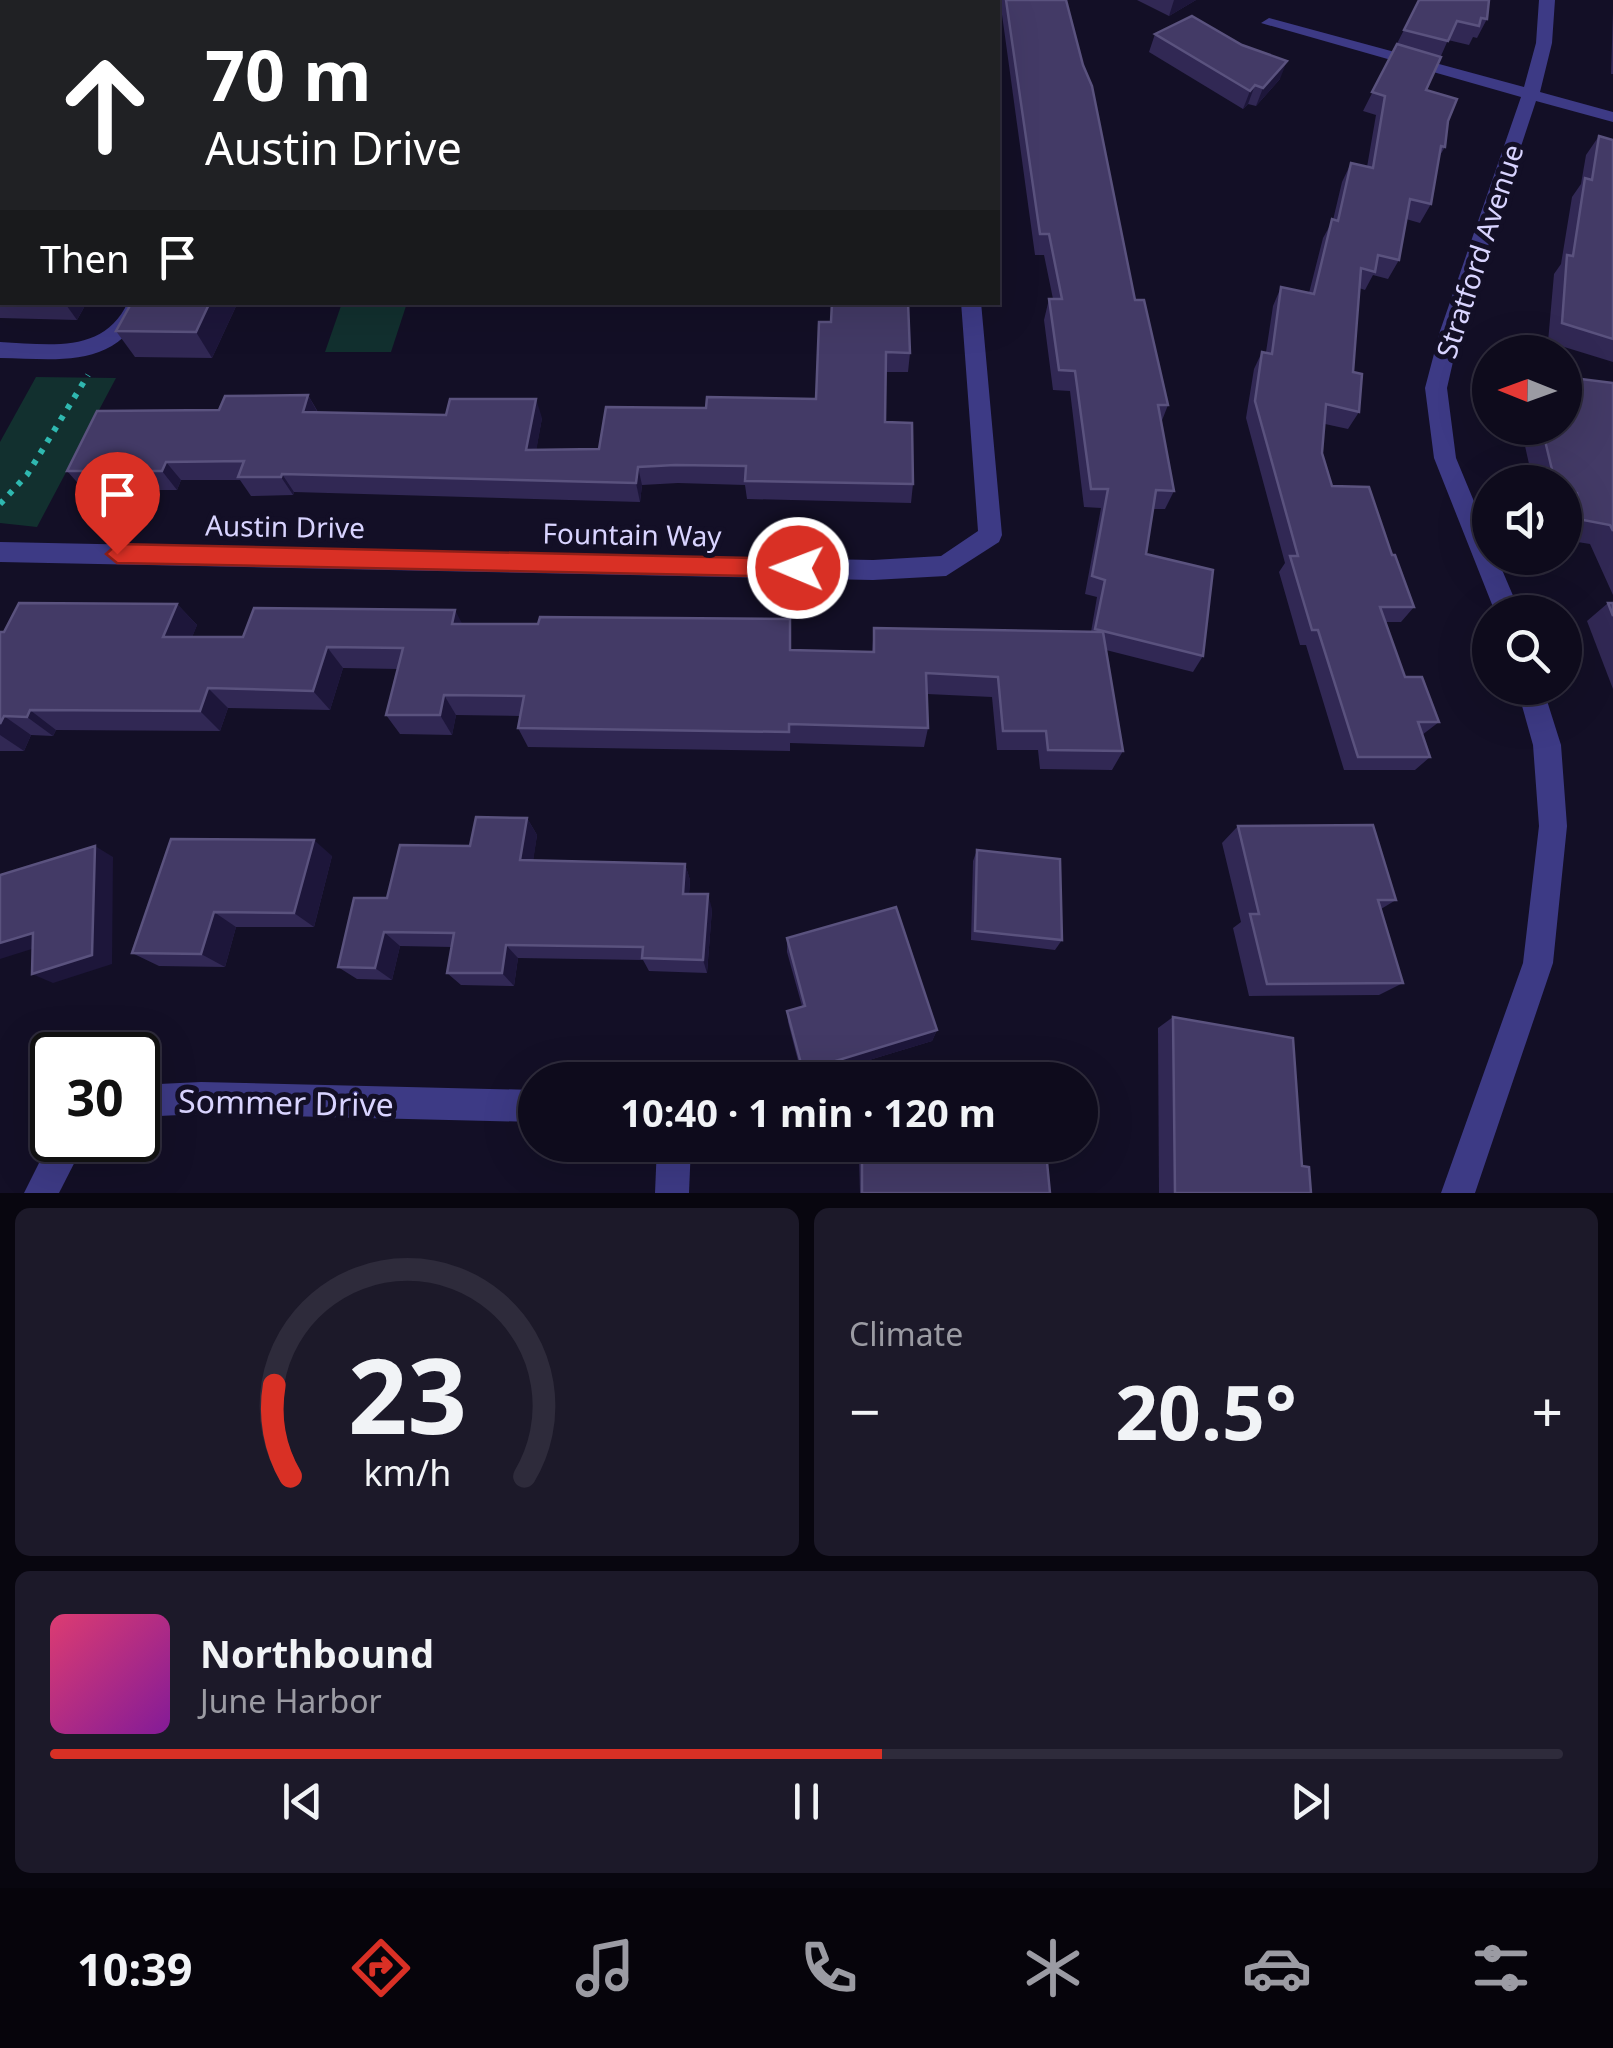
<!DOCTYPE html>
<html lang="en">
<head>
<meta charset="utf-8">
<style>
	body { margin:0; font-family:"Noto Sans",sans-serif; background:#1c1929; color:#f1f3f6; height:100vh; display:flex; flex-direction:column; font-size:38px; white-space:nowrap }
	* { box-sizing:border-box; margin:0 }
	p { font-size:32px; color:#9b9ba3 }
	.icon { flex:none; width:55px; height:55px; fill:none; stroke:currentColor; stroke-width:2; stroke-linecap:round; stroke-linejoin:round }
	.map { position:relative; height:1193px; overflow:hidden }
	.drawer { display:flex; flex-direction:column; gap:15px; padding:15px; background:#08060f; flex:1 }
	.drawer>* { flex:none }
	.top-card { position:absolute; left:0px; top:0px; width:1000px; height:305px; box-shadow:0 10px 40px #0002,0 0 0 2px #2e2b3b; background:#202124; color:#fff; overflow:hidden }
	.needle { width:65px; rotate:271deg }
	.tools { position:absolute; left:1472px; top:335px; display:grid; gap:20px }
	.tools a { display:grid; place-items:center; width:110px; height:110px; border-radius:50%; background:#0e0b1c; box-shadow:0 10px 40px #0002,0 0 0 2px #2e2b3b; font-size:50px }
	.speed { position:absolute; left:30px; top:1032px; display:flex; gap:20px; font-size:50px; font-weight:700; text-align:center }
	.speed>* { display:grid; place-content:center; width:130px; height:130px; border-radius:50%; background:#0e0b1c; box-shadow:0 10px 40px #0002,0 0 0 2px #2e2b3b; line-height:1 }
	.speed .limit { border:5px solid #111; border-radius:15px; background:#fff; color:#111 }
	.pin { position:absolute; display:grid; place-items:center; width:85px; height:85px; color:#fff; margin:-102px -42px; border-radius:50% 50% 50% 0; rotate:-45deg; box-shadow:0 0 10px #0007 }
	.pin .icon { rotate:45deg }
	.me { position:absolute; width:110px; margin:-55px; rotate:271deg; stroke-linejoin:round; filter:drop-shadow(0 0 8px #0008) }
	.turn { display:flex; align-items:center; gap:35px; height:210px; padding:0 40px; font-size:45px }
	.turn .icon { width:130px; height:130px; stroke-width:2.5 }
	.turn b { display:block; font-size:70px; line-height:85px }
	.then { display:flex; align-items:center; height:95px; padding:0 40px; background:#0003; gap:20px; font-size:38px }
	.big { font-size:75px; font-weight:700; line-height:1.1 }
	.drawer .tile { flex:1; display:flex; flex-direction:column; justify-content:center; gap:15px; min-width:0; padding:0 35px; border-radius:15px; background:#1c1929 }
	.drawer .dial { align-items:center; gap:0 }
	.dial svg { height:260px; overflow:visible; fill:none; stroke:#2e2b3b; stroke-width:7; stroke-linecap:round; text-anchor:middle }
	.dial text { fill:#f1f3f6; stroke:none }
	.song { display:flex; align-items:center; gap:30px }
	.cover { width:120px; height:120px; border-radius:15px; background:linear-gradient(135deg,hsl(340 70% 55%),hsl(290 70% 35%)) }
	.played { height:10px; border-radius:5px; background:linear-gradient(90deg,#d93025 55%,#2e2b3b 55%) }
	.keys { display:flex; justify-content:space-around; direction:ltr }
	.heat { display:flex; justify-content:space-between; align-items:center; font-size:55px; direction:ltr }
	.drawer .tiles { flex:1; display:grid; gap:15px; grid-template-columns:1fr 1fr }
	.tile:last-child { grid-column:span 2 }
	.trip { position:absolute; left:518px; top:1062px; width:580px; height:100px; border-radius:50px; background:#0e0b1c; box-shadow:0 10px 40px #0002,0 0 0 2px #2e2b3b; font-weight:700; line-height:100px; text-align:center }
	.menu { display:flex; height:160px; justify-content:space-around; align-items:center; background:#06040b; color:#9b9ba3 }
	.menu .icon { width:70px; height:70px }
	.menu .current { color:#d93025 }
	.menu b { font-size:45px; color:#f1f3f6 }
	.map>svg:first-child { display:block }
	.green { fill:#12302f }
	.lines { fill:none; stroke-linecap:round; stroke-linejoin:round }
	.path { stroke:#2fb8b0; stroke-width:6; stroke-dasharray:5 8; stroke-linecap:butt }
	.minor { fill:#3d3a85; fill-rule:evenodd }
	.wall { fill:#312854 }
	.shaded-wall { fill:#1d163a }
	.building { fill:#433a66; stroke:#5a527e; stroke-width:2.5 }
	.route { fill:#d93025; stroke:#8d1f18; stroke-width:2.5 }
	.labels { text-anchor:middle; dominant-baseline:central; stroke-width:10; stroke-linejoin:round; paint-order:stroke }
	.street-label { font-size:28px; fill:#d9d4ff; stroke:#130f26 }
	.near-street-label { font-size:32px; fill:#d9d4ff; stroke:#130f26 }
</style>
</head>
<body>
<div class="map">
<svg width="1613" height="1193" viewBox="0 0 1613 1193">
	<rect width="100%" height="100%" fill="#130f26"/>
	<g class="green">
		<path d="M342 303H407L391 352H325Z"/>
		<path d="M36 377 116 378 37 527 0 523V442Z"/>
	</g>
	<g class="lines">
		<path class="path" d="M0 504 27 475 88 375"/>
		<g class="minor">
			<path d="M938 0H954L955 2H939Z"/>
			<path d="M1539 0H1555L1552 43 1540 92 1613 112V122L1536 101 1460 331 1447 388 1456 458 1490 540V558H1497L1520 612H1495L1434 458 1425 388 1440 331 1521 97 1261 23 1269 18 1524 87 1536 43Z"/>
			<path d="M128 302H148C118 370 62 359 0 358V342C48 344 104 355 128 302Z"/>
			<path d="M961 302H981L1002 535 999 542 946 576 873 580 0 562V542L873 560 941 556 978 531Z"/>
			<path d="M1517 688H1543L1561 745 1567 826 1553 963 1475 1193H1441L1523 963 1539 826 1533 745Z"/>
			<path d="M201 1082 535 1090V1122L201 1114 138 1117V1085Z"/>
			<path d="M52 1137 86 1140 59 1193H24Z"/>
			<path d="M657 1145H691L689 1193H655Z"/>
		</g>
	</g>
	<g class="wall">
		<path d="M0 0H143L141 2H2V21L1 24Z"/>
		<path d="M1000 0H1066L1135 300 1168 405 1161 423 1174 491 1165 509H1153L1146 554 1203 656 1193 672 1106 650 1123 751 1112 770 1040 769 1038 750H997L992 697 927 694 928 728 924 747 790 743V751L528 747 518 728 520 716 456 715 452 735 400 734 386 715 398 669 343 668 330 710 228 708 220 731 56 730 53 736 31 735 24 751H0V632L177 604 197 625 192 637H243L462 624 791 650 872 652 874 628 1091 632 1097 597 1085 594 1101 508 1084 507 1070 391 1053 390 1044 320 1049 299H1053L1044 255H1035Z"/>
		<path d="M1137 0H1196L1169 16Z"/>
		<path d="M1419 0 1487 19 1477 38 1473 37 1469 45 1448 40 1426 90 1448 121 1445 147 1439 157 1431 204 1420 223 1406 219 1399 260 1388 279 1373 275 1365 290 1359 288 1353 372 1359 412 1348 429 1325 424 1322 453 1332 486 1392 555 1414 607 1401 622H1385L1405 677 1439 722 1422 735 1430 757 1415 770H1344L1306 645H1300L1279 572 1285 563 1246 418 1254 369 1262 352H1266L1273 306 1281 287 1309 293 1323 238 1333 220 1342 182 1351 163 1367 167 1376 115 1363 111Z"/>
		<path d="M1613 12V74H1611Z"/>
		<path d="M1155 34 1280 79 1256 106 1248 104 1243 109 1149 52Z"/>
		<path d="M1599 136 1613 140V362L1548 342 1554 274 1561 264 1572 197 1581 184 1586 155Z"/>
		<path d="M0 159H2V302H87L77 320 0 318Z"/>
		<path d="M132 302H238L212 358 135 357 116 331Z"/>
		<path d="M819 322 910 353 908 372H886L885 422 913 484 911 503 747 499 745 485 678 483 642 485 640 502 294 492 293 495 251 496 240 480H181L177 490H84L67 471 219 410 308 395 318 412 542 418 536 450 599 449 706 408 816 399Z"/>
		<path d="M1565 377 1613 383V595L1590 544 1565 540V482H1533L1521 428H1565Z"/>
		<path d="M1608 603H1613V689L1587 621Z"/>
		<path d="M527 818 537 835 533 860 685 864 690 880 689 894 712 909 707 973 649 971 643 960 518 958 514 986 461 985 447 973 452 947 400 946 392 980 357 979 338 967 470 846Z"/>
		<path d="M1238 826 1396 900 1381 909 1403 983 1379 995 1249 996 1233 928 1241 922 1222 843Z"/>
		<path d="M171 839 332 856 314 927H236L225 967 159 966 132 953Z"/>
		<path d="M977 850 1062 940 1055 950 971 940 973 861Z"/>
		<path d="M787 938 937 1030 932 1041 803 1080 788 1022 787 1011 802 1006 787 952Z"/>
		<path d="M1173 1017 1302 1166 1311 1193H1159L1158 1028Z"/>
		<path d="M862 1152 1050 1193H860L859 1158Z"/>
	</g>
	<g class="shaded-wall">
		<path d="M121 0H143L141 2H122Z"/>
		<path d="M1174 0H1196L1169 16Z"/>
		<path d="M0 7 2 11V21L1 24Z"/>
		<path d="M1287 61 1280 79 1256 106 1263 88Z"/>
		<path d="M1255 85 1248 104 1243 109 1250 91Z"/>
		<path d="M64 302H87L77 320Z"/>
		<path d="M210 302H238L212 358 196 332Z"/>
		<path d="M308 395 319 415 303 412Z"/>
		<path d="M536 399 542 418 533 469 526 450Z"/>
		<path d="M166 462 181 480 177 490 162 471Z"/>
		<path d="M638 467 642 485 640 502 636 483Z"/>
		<path d="M282 474 294 492 293 495 281 477Z"/>
		<path d="M177 604 197 625 184 658 163 637Z"/>
		<path d="M455 610 466 631 452 624Z"/>
		<path d="M327 647 343 668 330 710 313 691Z"/>
		<path d="M208 688 228 708 220 731 200 711Z"/>
		<path d="M444 695 456 715 452 735 440 715Z"/>
		<path d="M30 710 56 730 53 736 27 717Z"/>
		<path d="M4 716 31 735 24 751 0 735V724Z"/>
		<path d="M527 818 537 835 531 876 520 860Z"/>
		<path d="M314 840 332 856 314 927 294 913Z"/>
		<path d="M95 846 113 857 112 964 53 983 32 974Z"/>
		<path d="M685 864 690 880 688 909 683 894Z"/>
		<path d="M708 894 712 909 707 973 703 960Z"/>
		<path d="M214 912 236 927 225 967 201 954Z"/>
		<path d="M384 932 400 946 392 980 375 968Z"/>
		<path d="M33 933 54 942 0 959V943Z"/>
		<path d="M506 945 518 958 514 986 502 973Z"/>
		<path d="M937 1030 932 1041 803 1080V1071Z"/>
	</g>
	<g class="building">
		<rect x="839" y="0" width="57" height="2"/>
		<path d="M1006 0H1066L1083 65 1092 86 1135 300H1144L1168 405H1158L1174 491 1156 490 1146 554 1213 570 1203 656 1095 629 1105 580 1092 576 1108 489H1091L1075 371 1059 370 1049 299H1062L1049 234H1040Z"/>
		<path d="M1419 0H1489L1487 19 1481 18 1479 26 1457 21 1448 41 1404 30Z"/>
		<path d="M1192 16 1242 45 1287 61 1263 88 1255 85 1250 91 1155 34Z"/>
		<path d="M1397 44 1441 57 1426 90 1457 99 1448 121 1445 147 1441 146 1431 204 1410 199 1399 260 1378 255 1375 272 1361 268 1353 372 1362 374 1359 412 1326 404 1322 453 1332 486 1369 487 1392 555H1395L1414 607H1380L1405 677H1422L1439 722H1418L1430 757H1358L1318 630H1312L1290 556H1298L1255 401 1262 352 1272 354 1281 287 1314 294 1332 219 1338 221 1351 163 1373 168 1385 96 1372 92Z"/>
		<path d="M1599 136 1613 140V339L1562 323 1567 255 1573 256 1585 178 1592 180Z"/>
		<rect x="0" y="159" width="2" height="127"/>
		<path d="M132 302H210L196 332 116 331Z"/>
		<path d="M832 302H908L910 353 886 352 885 422 912 423 913 484 745 481 746 466 675 465 638 467 636 483 282 474 281 477H238L244 461 166 462 162 471H67L97 411 219 410 225 396 308 395 303 412 446 415 450 399H536L526 450 599 449 606 407 706 408 707 397 816 399 819 322H831Z"/>
		<path d="M1565 377 1613 383V531L1610 525 1583 520 1577 493 1565 491V482H1555L1542 428H1565V394H1567Z"/>
		<path d="M19 603 177 604 163 637H243L254 608 455 610 452 624H538L540 617 790 619V650L874 652V628L1103 632 1123 751 1048 750 1046 731H1003L998 677 926 673 928 728 789 724V732L518 728 524 696 444 695 440 715H386L403 648 327 647 313 691 208 688 200 711 30 710 27 717 4 716 0 724V632H4Z"/>
		<path d="M1608 603H1613V616Z"/>
		<path d="M476 817 527 818 520 860 685 864 683 894H708L703 960 642 958 643 947 506 945 502 973H447L454 933 384 932 375 968 338 967 354 898H387L400 845 470 846Z"/>
		<path d="M1373 825 1396 900H1378L1403 983 1267 984 1250 914H1259L1238 826Z"/>
		<path d="M171 839 314 840 294 913 214 912 201 954 132 953Z"/>
		<path d="M95 846 92 955 32 974 33 933 0 943V875Z"/>
		<path d="M977 850 1060 859 1062 940 975 931Z"/>
		<path d="M896 907 937 1030 803 1071 787 1011 805 1006 787 938Z"/>
		<path d="M1173 1017 1293 1038 1302 1166 1309 1167 1311 1193H1175Z"/>
		<path d="M862 1152H1046L1050 1193H862Z"/>
	</g>
	<path class="route" d="M117 544 798 559 810 568 798 577 117 563 106 554Z"/>
	<g class="labels">
		<g class="street-label">
			<text transform="translate(1479 251) rotate(-72)">Stratford Avenue</text>
			<text transform="translate(285 526) rotate(1)">Austin Drive</text>
			<text transform="translate(632 534) rotate(1)">Fountain Way</text>
		</g>
		<g class="near-street-label">
			<text transform="translate(286 1102) rotate(1)">Sommer Drive</text>
		</g>
	</g>
</svg>
<div class="tools">
<a><svg class="needle" viewBox="-14 -14 28 28"><path d="M0-13l5 13h-10z" fill="#e53935"/><path d="M0 13l5-13h-10z" fill="#9b9ba3"/></svg></a>
<a><svg class="icon" aria-label="sound" viewBox="0 0 24 24"><path d="M4 9h4l5-4v14l-5-4H4zM17 9q2 3 0 6"/></svg></a>
<a><svg class="icon" aria-label="search" viewBox="0 0 24 24"><circle cx="10" cy="10" r="6"/><path d="M15 15l6 6"/></svg></a>
</div>
<div class="speed"><div class="limit">30</div></div>
<div class="pin" style="left:117px;top:554px;background:#d93025"><svg class="icon" aria-label="arrive" viewBox="0 0 24 24"><path d="M6 21V4h12l-3 4 3 4H6"/></svg></div>
<svg class="me" style="left:798px;top:568px" viewBox="-20 -20 40 40"><circle r="17" fill="#d93025" stroke="#fff" stroke-width="3"/><path d="M0-11L8 9 0 5-8 9z" fill="#fff"/></svg>
<div class="trip">10:40 · 1 min · 120 m</div>
<div class="top-card">
<div class="turn"><svg class="icon" aria-label="ahead" viewBox="0 0 24 24"><path d="M12 20V5M6 11l6-6 6 6"/></svg><div><b>70 m</b>Austin Drive</div></div>
<div class="then">Then<svg class="icon" aria-label="arrive" viewBox="0 0 24 24"><path d="M6 21V4h12l-3 4 3 4H6"/></svg></div>
</div>
</div>
<section class="drawer">
<div class="tiles">
<div class="tile dial"><svg viewBox="0 0 100 80">
<path d="M14 69A42 42 0 1 1 86 69"/>
<path d="M14 69A42 42 0 0 1 9 41" stroke="#d93025"/>
<text x="50" y="56" font-size="32" font-weight="700">23</text>
<text x="50" y="72" font-size="11">km/h</text>
</svg></div>
<div class="tile"><p>Climate</p>
<div class="heat"><a>−</a><b class="big">20.5°</b><a>+</a></div>
</div>
<div class="tile">
<div class="song"><i class="cover"></i><div><b>Northbound</b><p>June Harbor</p></div></div>
<div class="played"></div>
<div class="keys"><svg class="icon" aria-label="previous" viewBox="0 0 24 24"><path d="M18 5L8 12l10 7zM5 5v14"/></svg><svg class="icon" aria-label="pause" viewBox="0 0 24 24"><path d="M8 5v14M16 5v14"/></svg><svg class="icon" aria-label="next" viewBox="0 0 24 24"><path d="M6 5l10 7-10 7zM19 5v14"/></svg></div>
</div>
</div>
</section>
<nav class="menu">
<b>10:39</b>
<svg class="icon current" aria-label="directions" viewBox="0 0 24 24"><path d="M12 3l9 9-9 9-9-9zM9 14v-3h6M13 9l2 2-2 2"/></svg>
<svg class="icon" aria-label="music" viewBox="0 0 24 24"><path d="M9 18V5l10-2v13"/><circle cx="6" cy="18" r="3"/><circle cx="16" cy="16" r="3"/></svg>
<svg class="icon" aria-label="phone" viewBox="0 0 24 24"><path d="M5 4h4l2 5-3 2q2 4 5 5l2-3 5 2v4C11 20 4 13 5 4z"/></svg>
<svg class="icon" aria-label="climate" viewBox="0 0 24 24"><path d="M12 3v18M4 7l16 10M4 17L20 7"/></svg>
<svg class="icon" aria-label="car" viewBox="0 0 24 24"><path d="M5 17H2v-5l4-1 3-4h7l3 4 3 1v5h-3M9 17h6M6 11h13"/><circle cx="7" cy="17" r="2"/><circle cx="17" cy="17" r="2"/></svg>
<svg class="icon" aria-label="filters" viewBox="0 0 24 24"><path d="M4 7h16M4 17h16"/><circle cx="9" cy="7" r="2"/><circle cx="15" cy="17" r="2"/></svg>
</nav>
</body>
</html>
